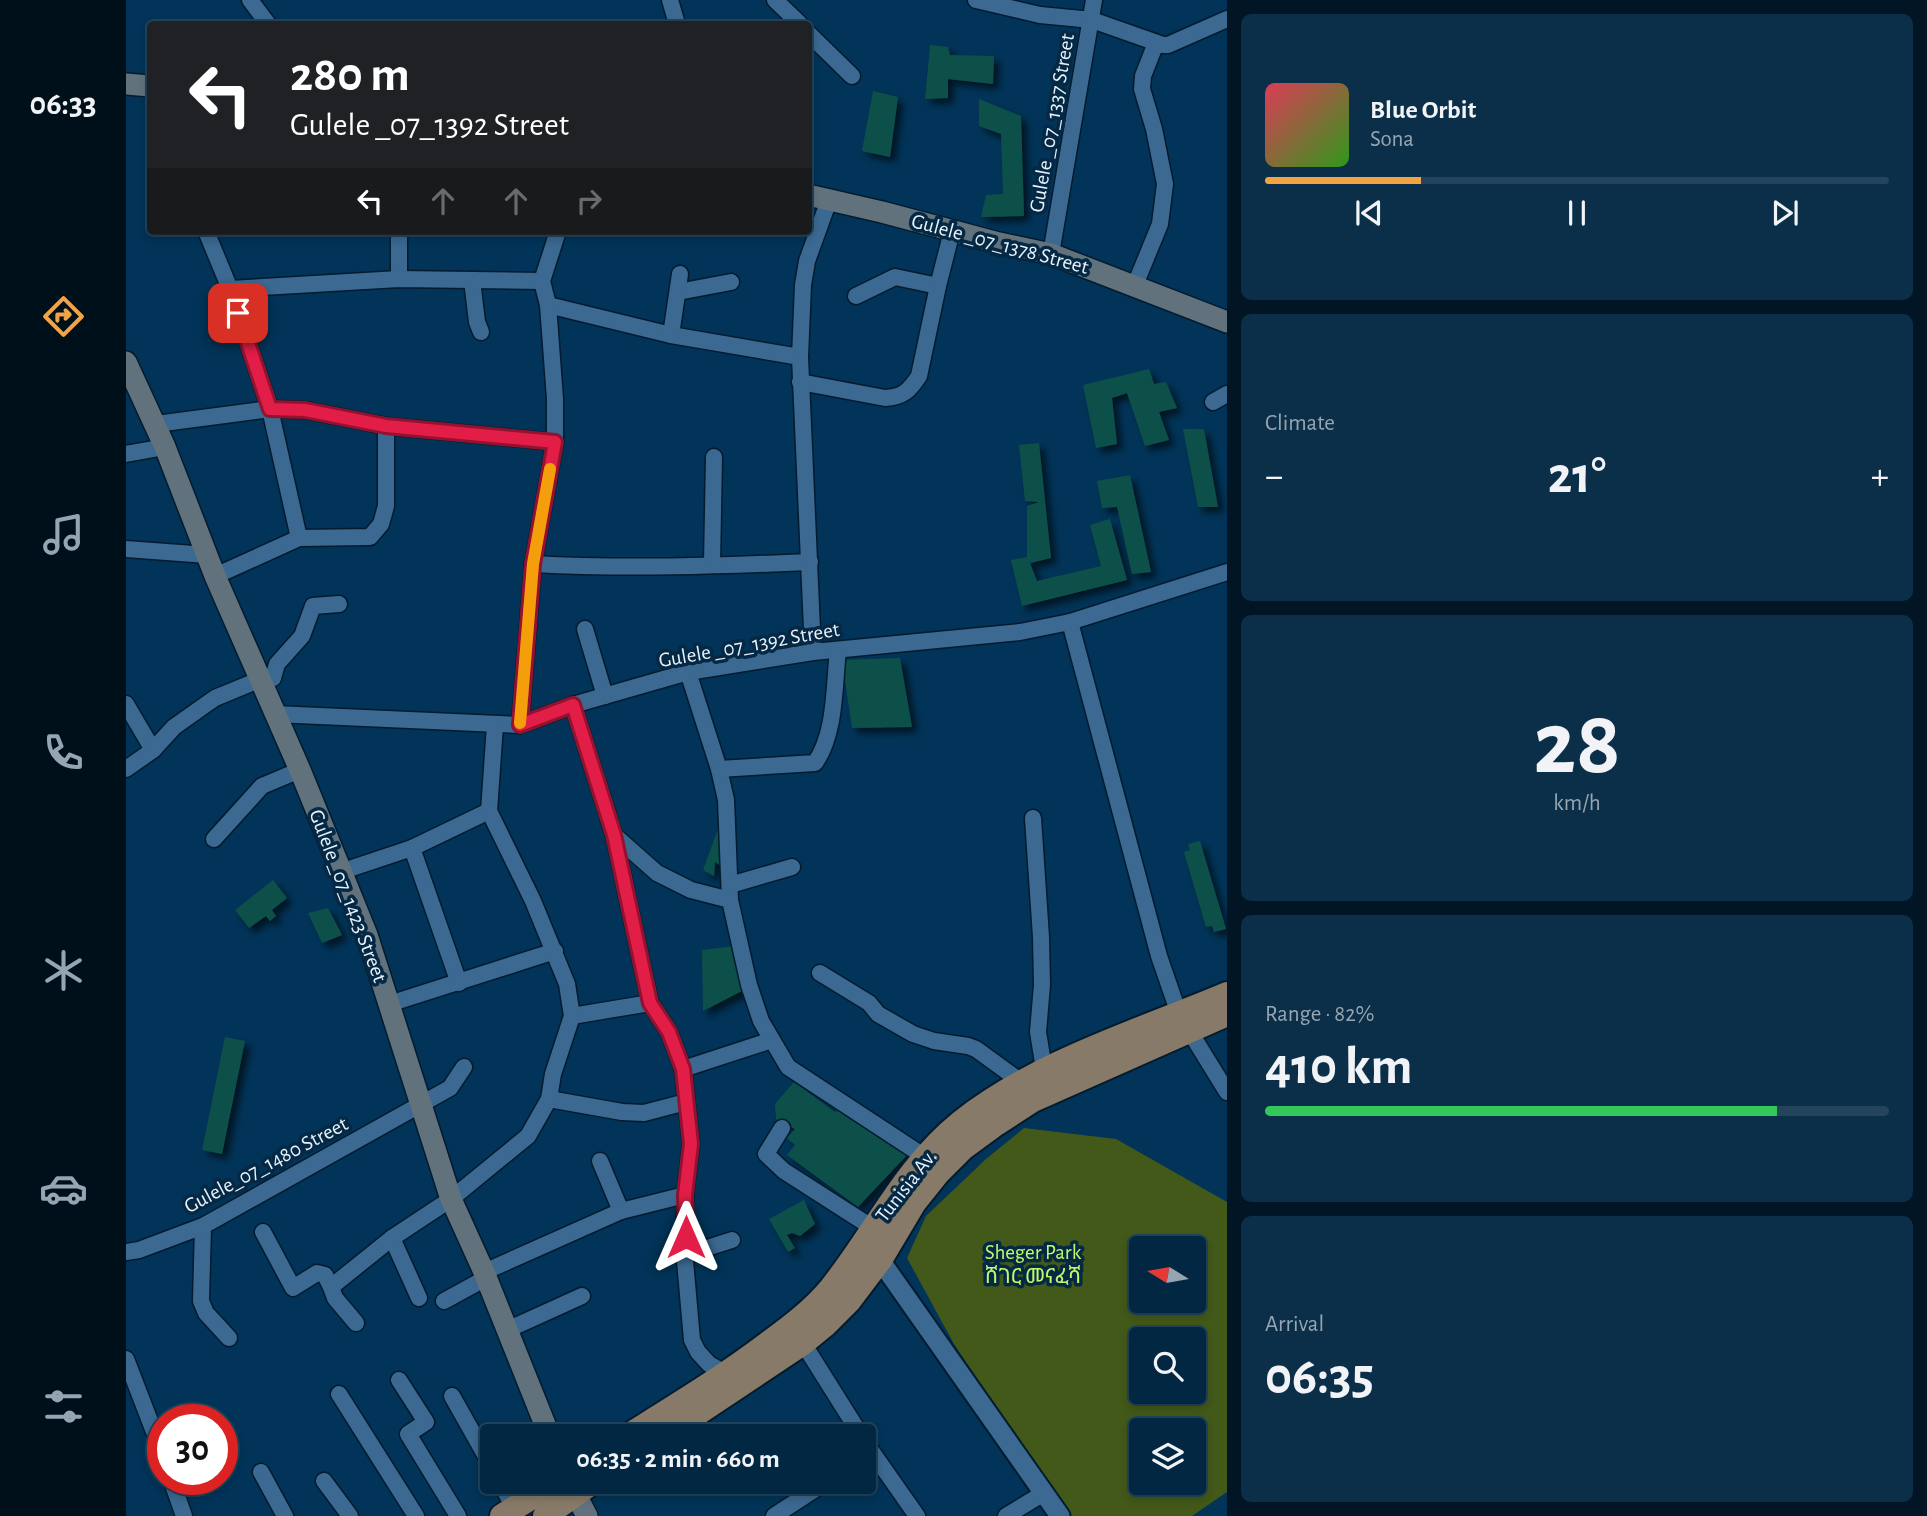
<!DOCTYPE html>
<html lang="en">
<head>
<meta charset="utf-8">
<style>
	body { margin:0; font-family:"Alegreya Sans","Noto Sans Ethiopic",sans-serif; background:#0b2f49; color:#f1f3f6; height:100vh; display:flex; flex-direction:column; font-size:26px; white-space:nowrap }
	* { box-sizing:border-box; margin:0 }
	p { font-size:23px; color:#96a5b2 }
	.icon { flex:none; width:38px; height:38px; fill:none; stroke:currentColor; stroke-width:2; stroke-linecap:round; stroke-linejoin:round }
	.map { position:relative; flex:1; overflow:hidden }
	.details { display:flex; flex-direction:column; gap:14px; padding:14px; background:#011524; width:700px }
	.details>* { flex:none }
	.banner { position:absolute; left:21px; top:21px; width:665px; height:214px; border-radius:7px; box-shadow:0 4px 10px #0003,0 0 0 2px #23445b; background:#202124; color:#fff; overflow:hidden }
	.needle { width:46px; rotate:281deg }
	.fabs { position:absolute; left:1003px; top:1236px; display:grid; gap:14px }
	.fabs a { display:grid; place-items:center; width:77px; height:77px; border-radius:7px; background:#012742; box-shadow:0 4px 10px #0003,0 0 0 2px #23445b; font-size:35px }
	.speed { position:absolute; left:21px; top:1404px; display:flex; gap:14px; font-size:35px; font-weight:700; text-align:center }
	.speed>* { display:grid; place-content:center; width:91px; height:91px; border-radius:50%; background:#012742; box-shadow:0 4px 10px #0003,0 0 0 2px #23445b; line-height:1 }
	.speed .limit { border:10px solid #d22; background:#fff; color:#111 }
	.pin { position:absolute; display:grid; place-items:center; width:60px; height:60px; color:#fff; margin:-30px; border-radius:14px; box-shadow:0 4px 10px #0006 }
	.me { position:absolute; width:77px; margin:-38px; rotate:0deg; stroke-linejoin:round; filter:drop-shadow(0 0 5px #0008) }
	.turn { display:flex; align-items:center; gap:24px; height:147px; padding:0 28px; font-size:32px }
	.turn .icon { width:91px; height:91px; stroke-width:2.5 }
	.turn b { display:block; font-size:49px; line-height:60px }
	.lanes { display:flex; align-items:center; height:66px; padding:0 28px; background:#0003; justify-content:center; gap:35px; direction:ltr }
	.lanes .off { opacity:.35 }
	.big { font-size:52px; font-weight:700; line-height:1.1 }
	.details .widget { flex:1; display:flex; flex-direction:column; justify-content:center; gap:10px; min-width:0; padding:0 24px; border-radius:10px; background:#0b2f49 }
	.details .dial { align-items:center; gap:0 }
	.dial b { font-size:91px; line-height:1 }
	.song { display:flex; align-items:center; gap:21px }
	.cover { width:84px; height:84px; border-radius:10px; background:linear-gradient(135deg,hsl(350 70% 55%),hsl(110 70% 35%)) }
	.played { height:7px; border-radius:4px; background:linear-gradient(90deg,#f4a344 25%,#23445b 25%) }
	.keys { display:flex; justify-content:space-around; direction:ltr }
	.heat { display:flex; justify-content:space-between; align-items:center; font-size:38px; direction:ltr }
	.charge { height:10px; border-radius:5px; background:linear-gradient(90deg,#34c759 82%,#23445b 0) }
	.trip { position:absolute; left:354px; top:1424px; width:396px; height:70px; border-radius:7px; background:#012742; box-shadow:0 4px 10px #0003,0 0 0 2px #23445b; font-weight:700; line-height:70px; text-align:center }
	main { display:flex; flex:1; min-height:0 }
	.tabs { display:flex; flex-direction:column; width:126px; justify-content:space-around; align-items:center; background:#00101a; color:#96a5b2 }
	.tabs .icon { width:49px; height:49px }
	.tabs .on { color:#f4a344 }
	.tabs b { font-size:32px; color:#f1f3f6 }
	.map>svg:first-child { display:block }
	.green { fill:#425919; fill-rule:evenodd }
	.building { fill:#0f4f4a; filter:url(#shadow) }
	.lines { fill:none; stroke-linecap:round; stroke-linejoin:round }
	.minor-casing { stroke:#041b2e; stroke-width:19 }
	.tertiary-casing { stroke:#041b2e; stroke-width:23 }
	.secondary-casing { stroke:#041b2e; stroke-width:24 }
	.primary-casing { stroke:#041b2e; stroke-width:28 }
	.minor { stroke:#3b6991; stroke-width:16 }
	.tertiary { stroke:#3b6991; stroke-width:19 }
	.secondary { stroke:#61727d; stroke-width:21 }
	.primary { stroke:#887a68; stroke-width:24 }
	.route-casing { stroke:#92132f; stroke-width:18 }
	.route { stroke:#e11d48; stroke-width:12 }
	.slow { stroke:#f59e0b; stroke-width:12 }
	.labels { text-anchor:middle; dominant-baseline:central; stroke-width:7; stroke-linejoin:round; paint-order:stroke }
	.street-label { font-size:21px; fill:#e8f2fb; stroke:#052945 }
	.park-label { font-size:21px; fill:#c2f966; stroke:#052945 }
</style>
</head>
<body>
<main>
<nav class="tabs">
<b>06:33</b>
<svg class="icon on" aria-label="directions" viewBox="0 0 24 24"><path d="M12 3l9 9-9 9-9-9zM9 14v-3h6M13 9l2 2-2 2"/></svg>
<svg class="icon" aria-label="music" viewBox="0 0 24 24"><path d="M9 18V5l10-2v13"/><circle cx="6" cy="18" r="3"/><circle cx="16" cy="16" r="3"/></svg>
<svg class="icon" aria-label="phone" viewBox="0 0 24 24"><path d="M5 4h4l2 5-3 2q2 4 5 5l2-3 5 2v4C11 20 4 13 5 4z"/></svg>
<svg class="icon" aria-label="climate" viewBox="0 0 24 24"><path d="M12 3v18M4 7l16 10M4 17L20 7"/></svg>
<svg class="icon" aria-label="car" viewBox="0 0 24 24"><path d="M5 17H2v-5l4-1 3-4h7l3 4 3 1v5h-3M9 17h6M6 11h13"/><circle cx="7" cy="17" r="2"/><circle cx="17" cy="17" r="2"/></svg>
<svg class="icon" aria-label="filters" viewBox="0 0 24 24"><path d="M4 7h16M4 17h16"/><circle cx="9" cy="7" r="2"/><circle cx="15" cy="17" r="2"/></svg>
</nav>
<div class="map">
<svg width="1101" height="1516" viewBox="0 0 1101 1516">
	<defs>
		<filter id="shadow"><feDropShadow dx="5.5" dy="5.5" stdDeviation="3.5" flood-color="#0009"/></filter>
	</defs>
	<rect width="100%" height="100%" fill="#013458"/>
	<path class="green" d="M898 1128 990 1139 1101 1202V1492L1066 1516H942L828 1344 781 1258 800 1216 860 1159ZM1015 1248H1068V1300H1015ZM1015 1339H1068V1391H1015ZM1015 1430H1068V1482H1015Z"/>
	<g class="building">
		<path d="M804 45 822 47 824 55 868 56 867 84 822 79V98L799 99Z"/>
		<path d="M747 91 772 97 764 157 736 151Z"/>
		<path d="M853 99 895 116 898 216 855 217 860 195 877 194 875 134 853 126Z"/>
		<path d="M1023 369 1028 384 1040 382 1051 408 1033 412 1043 440 1019 446 1001 393 986 398 991 444 970 448 957 385Z"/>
		<path d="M1057 429H1078L1092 507H1072Z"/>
		<path d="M913 443 925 558 904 563 911 581 975 566 964 525 984 519 1001 580 896 606 885 560 901 557V506L913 502 899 501 893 445Z"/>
		<path d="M1004 475 1025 572 1006 574 991 507 976 508 971 481Z"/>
		<path d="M774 658 786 727 726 728 716 660Z"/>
		<path d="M592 829 597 838 593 852 599 856 596 867 589 862 588 876 577 870Z"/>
		<path d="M1074 841 1100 929 1088 932 1086 926 1080 927 1058 852 1064 850 1062 844Z"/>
		<path d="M147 880 161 898 146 910 150 916 144 921 140 916 123 928 109 910Z"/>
		<path d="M202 908 216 935 196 943 182 913Z"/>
		<path d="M608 946 617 984 616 991 577 1011 576 950Z"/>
		<path d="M99 1037 119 1041 96 1154 76 1150Z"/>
		<path d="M668 1082 709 1112 713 1109 782 1154 732 1207 661 1155 669 1145 661 1138 669 1129 650 1119 649 1104Z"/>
		<path d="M678 1200 689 1224 674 1236 666 1233 661 1235 669 1248 662 1252 643 1219Z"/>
	</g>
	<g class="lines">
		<g class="minor-casing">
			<g id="minor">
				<path d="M124 0 142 24"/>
				<path d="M544 0 551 24"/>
				<path d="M649 0 674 24"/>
				<path d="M850 0 914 15 966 20 1037 45H1042L1101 19"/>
				<path d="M682 33 726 76"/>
				<path d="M80 231 104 289 144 409 173 538"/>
				<path d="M273 231V279"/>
				<path d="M925 254 968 0"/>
				<path d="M346 280 351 322 355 332"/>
				<path d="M1009 285 1034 224 1039 184 1028 129 1016 89 1017 76 1030 43"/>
				<path d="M104 289 273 279 416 281"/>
				<path d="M552 292 605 282"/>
				<path d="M730 296 769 277 812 286"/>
				<path d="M422 305 545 335 674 357"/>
				<path d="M545 335 554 274"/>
				<path d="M674 382 759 398C777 397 783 391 793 376L812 286 826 231"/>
				<path d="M1087 402 1101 394"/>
				<path d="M30 424 144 409 179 410 260 426 429 442"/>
				<path d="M0 454 39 447"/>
				<path d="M0 549 81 555"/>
				<path d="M407 564C499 569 592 566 684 562"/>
				<path d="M586 565 588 457"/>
				<path d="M89 576 173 538 244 537 255 524 260 506V426"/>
				<path d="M944 622 1033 956 1053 1014 1101 1092"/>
				<path d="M459 629 479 696"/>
				<path d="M687 652 674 357 677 285 681 261 703 200"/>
				<path d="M562 672 593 769 600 800 604 900 623 985 635 1021 662 1067 799 1157 804 1163"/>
				<path d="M0 704 27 750"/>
				<path d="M447 705 488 835 524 1003 543 1032 557 1069 565 1144 559 1195V1261L566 1340 572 1352 583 1364 604 1376"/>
				<path d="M149 714 394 725 447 705 562 672 687 652 894 632 944 622 1101 572"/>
				<path d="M394 725 407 564 429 442V399L422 305 416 281 432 231"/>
				<path d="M0 769 27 750 48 727 89 698 135 679 147 678 151 664 176 636 187 606 213 604"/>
				<path d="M593 769 689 763C710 733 708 685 712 650"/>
				<path d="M363 811 369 725"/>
				<path d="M907 818 915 937 916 985 912 1032 918 1069 921 1076"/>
				<path d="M488 835 531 873 565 890 604 900"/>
				<path d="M88 839 136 786 174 770"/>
				<path d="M286 848 333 983"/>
				<path d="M214 872 286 848 363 811"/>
				<path d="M604 885 666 867"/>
				<path d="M694 973 743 1003 752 1014 787 1034 808 1041 842 1046 850 1049 894 1081 899 1089"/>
				<path d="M263 1004 429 951"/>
				<path d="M446 1016 524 1003"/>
				<path d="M557 1069 646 1040"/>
				<path d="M423 1099 496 1112 518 1113 560 1102"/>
				<path d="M656 1128 640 1154 658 1171 747 1228"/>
				<path d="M474 1161 495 1211"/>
				<path d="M77 1226 75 1301 80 1313 103 1338"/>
				<path d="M137 1232 167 1288 191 1273 199 1275 205 1287"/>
				<path d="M266 1238 293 1298"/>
				<path d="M0 1252 13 1250 77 1226 324 1088 338 1067"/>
				<path d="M559 1255 606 1240"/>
				<path d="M358 1272 495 1211 559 1195"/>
				<path d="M318 1301 360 1278"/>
				<path d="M230 1323 209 1298 205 1287 266 1238 325 1199 402 1136 423 1099 427 1074 446 1016 441 984 407 901 363 811"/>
				<path d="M381 1330 456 1296"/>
				<path d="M677 1343 736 1437"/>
				<path d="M0 1359 37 1455"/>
				<path d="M273 1380 300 1422 282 1434 332 1516"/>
				<path d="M213 1394 290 1516"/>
				<path d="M326 1396 366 1467"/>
				<path d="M737 1439 791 1516"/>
				<path d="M135 1472 159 1516"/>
				<path d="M45 1479 58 1516"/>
				<path d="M198 1481 224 1516"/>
				<path d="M374 1482 388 1508"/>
				<path d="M648 1516 700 1482"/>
				<path d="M880 1516 918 1493"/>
			</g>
		</g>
		<g class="tertiary-casing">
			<path id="tertiary" d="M746 1252 754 1260 934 1516"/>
		</g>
		<g class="secondary-casing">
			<g id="secondary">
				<path d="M0 84 24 86"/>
				<path d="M682 195 756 212 869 242 925 254 1101 322"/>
				<path d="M0 362 39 447 89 576 174 770 241 935 325 1199 358 1272 424 1437"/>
				<path d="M443 1482 461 1516"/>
			</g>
		</g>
		<g class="primary-casing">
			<g id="primary">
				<path d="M500 1437C548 1407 596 1378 641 1344 664 1327 687 1310 705 1288 749 1233 779 1167 835 1122 913 1061 1011 1032 1101 994"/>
				<path d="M536 1437 677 1343 699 1325 723 1301 754 1260 788 1203 812 1173 837 1148 867 1126 907 1100 1101 1014"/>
				<path d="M376 1516 430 1482"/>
				<path d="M419 1516 467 1482"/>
			</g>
		</g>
		<use href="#minor" class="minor"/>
		<use href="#tertiary" class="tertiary"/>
		<use href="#secondary" class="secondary"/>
		<use href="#primary" class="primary"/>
	</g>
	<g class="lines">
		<g class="route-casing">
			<path id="route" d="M112 313 144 409 179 410 260 426 429 442 407 564 394 725 447 705 488 835 524 1003 543 1032 557 1069 565 1144 559 1195 560 1237"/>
		</g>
		<use href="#route" class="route"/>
		<path class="slow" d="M394 723 407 564 424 469"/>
	</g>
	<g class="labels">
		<g class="street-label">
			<text transform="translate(926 123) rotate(-80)">Gulele _07_1337 Street</text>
			<text transform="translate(874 244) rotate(15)">Gulele _07_1378 Street</text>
			<text transform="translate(623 645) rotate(-10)">Gulele _07_1392 Street</text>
			<text transform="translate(222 896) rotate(69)">Gulele _07_1423 Street</text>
			<text transform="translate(140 1165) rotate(-28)">Gulele_07_1480 Street</text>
			<text transform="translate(780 1186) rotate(-52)">Tunisia Av.</text>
		</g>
		<g class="park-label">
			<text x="907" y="1252">Sheger Park<tspan x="907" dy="24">ሸገር መናፈሻ</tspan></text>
		</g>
	</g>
</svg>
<div class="fabs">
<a><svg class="needle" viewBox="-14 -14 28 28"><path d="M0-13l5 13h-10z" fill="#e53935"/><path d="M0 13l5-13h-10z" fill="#96a5b2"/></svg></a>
<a><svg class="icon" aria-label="search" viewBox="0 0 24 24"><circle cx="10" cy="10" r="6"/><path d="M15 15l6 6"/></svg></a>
<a><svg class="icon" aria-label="layers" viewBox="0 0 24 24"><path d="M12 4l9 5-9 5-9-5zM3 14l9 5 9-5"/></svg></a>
</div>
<div class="speed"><div class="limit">30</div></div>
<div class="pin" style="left:112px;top:313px;background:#d93025"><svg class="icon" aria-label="arrive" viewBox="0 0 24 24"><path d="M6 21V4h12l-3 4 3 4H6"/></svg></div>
<svg class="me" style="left:560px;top:1237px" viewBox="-20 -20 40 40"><path d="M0-17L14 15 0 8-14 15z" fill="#e11d48" stroke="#fff" stroke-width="4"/></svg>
<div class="trip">06:35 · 2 min · 660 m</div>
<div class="banner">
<div class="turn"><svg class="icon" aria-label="left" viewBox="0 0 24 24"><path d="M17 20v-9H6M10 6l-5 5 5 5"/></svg><div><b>280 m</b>Gulele _07_1392 Street</div></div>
<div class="lanes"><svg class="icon" aria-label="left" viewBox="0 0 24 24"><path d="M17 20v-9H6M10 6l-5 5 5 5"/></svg><svg class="icon off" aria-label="ahead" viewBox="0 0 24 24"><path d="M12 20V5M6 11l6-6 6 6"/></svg><svg class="icon off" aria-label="ahead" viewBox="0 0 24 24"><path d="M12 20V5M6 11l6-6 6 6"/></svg><svg class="icon off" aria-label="right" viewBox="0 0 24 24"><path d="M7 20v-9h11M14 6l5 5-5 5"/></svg></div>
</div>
</div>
<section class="details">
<div class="widget">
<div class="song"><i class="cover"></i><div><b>Blue Orbit</b><p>Sona</p></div></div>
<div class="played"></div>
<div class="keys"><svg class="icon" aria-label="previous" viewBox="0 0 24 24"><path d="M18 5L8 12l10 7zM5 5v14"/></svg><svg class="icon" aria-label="pause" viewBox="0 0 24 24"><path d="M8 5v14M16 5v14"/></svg><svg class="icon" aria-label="next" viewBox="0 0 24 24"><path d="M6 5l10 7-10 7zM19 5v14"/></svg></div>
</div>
<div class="widget"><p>Climate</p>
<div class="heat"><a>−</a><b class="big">21°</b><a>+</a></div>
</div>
<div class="widget dial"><b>28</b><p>km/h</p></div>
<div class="widget"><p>Range · 82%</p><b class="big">410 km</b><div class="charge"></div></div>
<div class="widget"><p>Arrival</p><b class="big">06:35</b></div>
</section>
</main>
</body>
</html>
